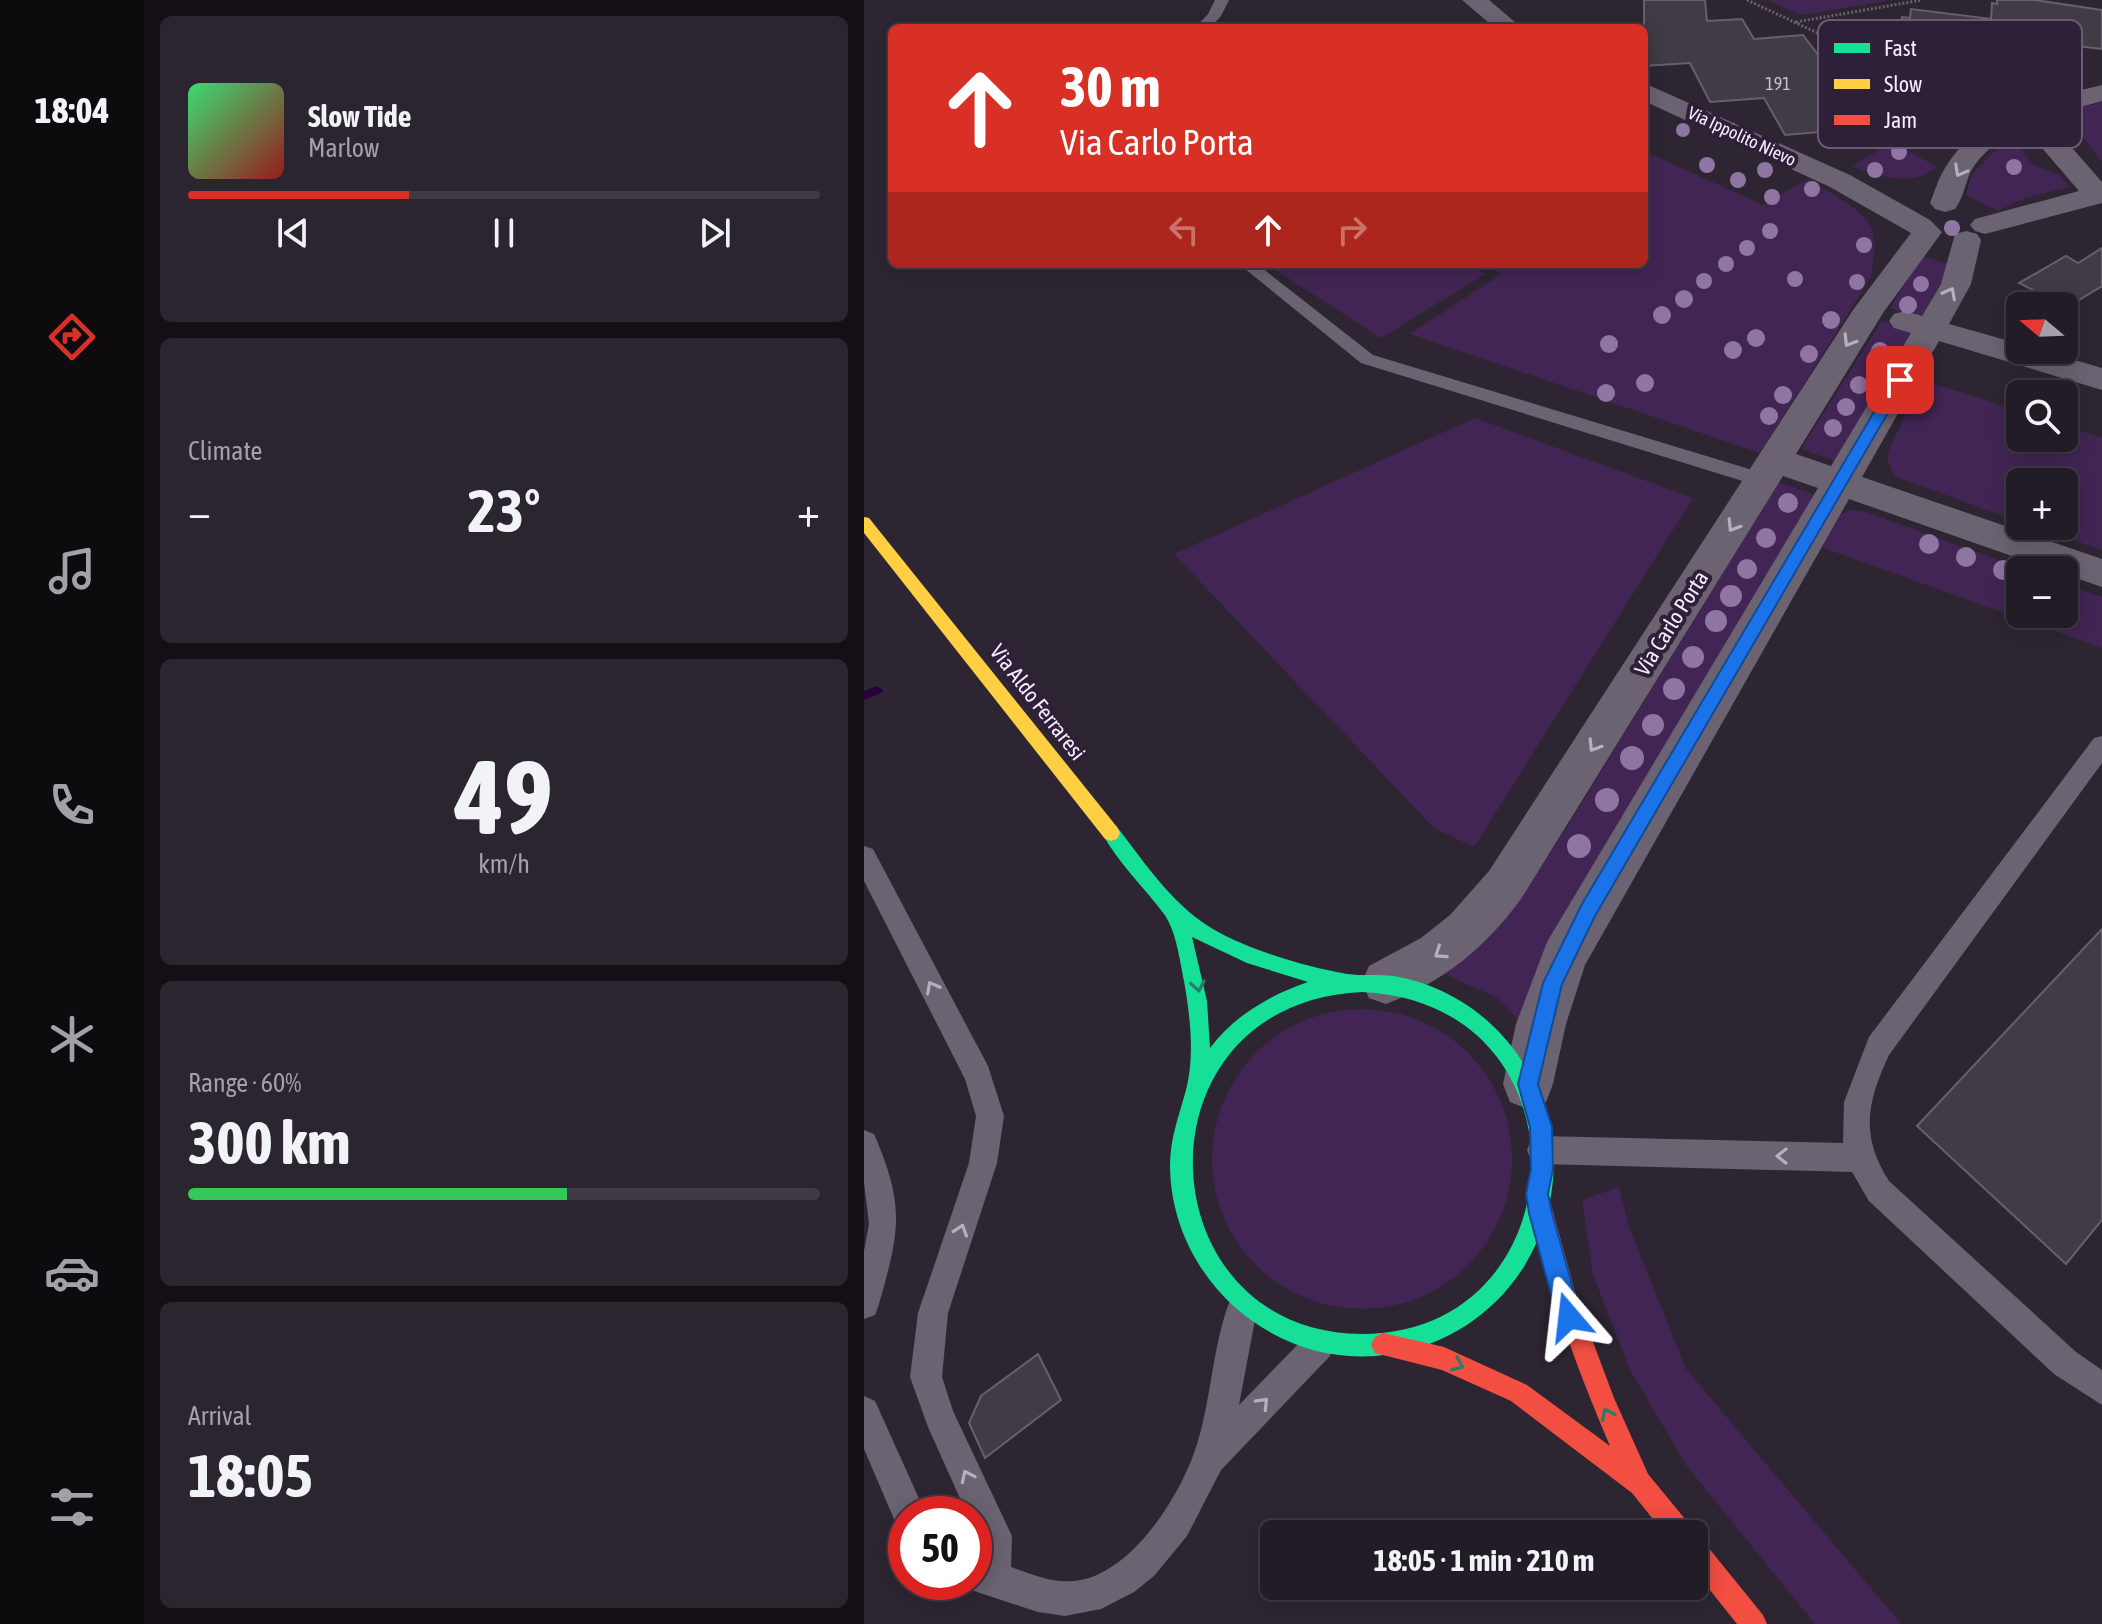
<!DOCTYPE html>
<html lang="en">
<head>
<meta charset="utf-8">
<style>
	body { margin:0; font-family:"Asap Condensed",sans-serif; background:#2a252e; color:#f1f3f6; height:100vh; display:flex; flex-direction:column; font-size:30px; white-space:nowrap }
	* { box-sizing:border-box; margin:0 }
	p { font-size:26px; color:#a2a1a7 }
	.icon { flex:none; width:44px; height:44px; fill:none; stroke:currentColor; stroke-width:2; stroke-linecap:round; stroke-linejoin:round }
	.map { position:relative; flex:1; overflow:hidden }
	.side { display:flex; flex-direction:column; gap:16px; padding:16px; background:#130f15; width:720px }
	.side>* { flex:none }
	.banner { position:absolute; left:24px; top:24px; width:760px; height:244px; border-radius:12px; box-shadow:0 4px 20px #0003,0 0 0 2px #3f3a43; background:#d93025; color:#fff; overflow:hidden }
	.needle { width:52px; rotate:289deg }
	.controls { position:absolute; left:1142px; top:292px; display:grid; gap:16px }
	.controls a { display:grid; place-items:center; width:72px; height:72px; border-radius:12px; background:#221c26; box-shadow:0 4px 20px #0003,0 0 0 2px #3f3a43; font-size:40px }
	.speed { position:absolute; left:24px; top:1496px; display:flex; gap:16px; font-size:40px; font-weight:700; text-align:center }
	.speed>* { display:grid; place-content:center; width:104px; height:104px; border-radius:50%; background:#221c26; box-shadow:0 4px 20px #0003,0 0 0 2px #3f3a43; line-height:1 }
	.speed .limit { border:12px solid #d22; background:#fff; color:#111 }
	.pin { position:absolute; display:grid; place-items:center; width:68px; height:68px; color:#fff; margin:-34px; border-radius:16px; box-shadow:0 4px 12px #0006 }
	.me { position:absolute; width:88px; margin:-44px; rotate:343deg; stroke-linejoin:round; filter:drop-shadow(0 0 6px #0008) }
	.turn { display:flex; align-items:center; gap:28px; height:168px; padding:0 40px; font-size:36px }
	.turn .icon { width:104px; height:104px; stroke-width:2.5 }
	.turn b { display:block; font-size:56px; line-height:68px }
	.lanes { display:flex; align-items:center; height:76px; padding:0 40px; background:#0003; justify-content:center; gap:40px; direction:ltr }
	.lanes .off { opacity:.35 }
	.big { font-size:60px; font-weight:700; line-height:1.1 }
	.side .tile { flex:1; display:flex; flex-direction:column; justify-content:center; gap:12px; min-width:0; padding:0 28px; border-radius:12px; background:#2a252e }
	.side .dial { align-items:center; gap:0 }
	.dial b { font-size:104px; line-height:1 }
	.song { display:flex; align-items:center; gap:24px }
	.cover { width:96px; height:96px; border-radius:12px; background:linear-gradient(135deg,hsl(140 70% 55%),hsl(0 70% 35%)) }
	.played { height:8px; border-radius:4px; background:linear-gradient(90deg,#d93025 35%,#3f3a43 35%) }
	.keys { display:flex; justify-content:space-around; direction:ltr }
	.heat { display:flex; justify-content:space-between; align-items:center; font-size:44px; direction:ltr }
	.charge { height:12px; border-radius:6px; background:linear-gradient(90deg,#34c759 60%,#3f3a43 0) }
	.trip { position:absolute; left:396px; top:1520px; width:448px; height:80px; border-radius:12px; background:#221c26; box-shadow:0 4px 20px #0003,0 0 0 2px #3f3a43; font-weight:700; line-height:80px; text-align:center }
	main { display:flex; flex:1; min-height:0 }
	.dock { display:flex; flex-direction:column; width:144px; justify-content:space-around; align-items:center; background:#0e0b0f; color:#a2a1a7 }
	.dock .icon { width:56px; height:56px }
	.dock .current { color:#d93025 }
	.dock b { font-size:36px; color:#f1f3f6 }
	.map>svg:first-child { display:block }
	.green { fill:#422554 }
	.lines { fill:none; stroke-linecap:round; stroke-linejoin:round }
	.stream { fill:#280339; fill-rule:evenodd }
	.building { fill:#413b46; stroke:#67606c; stroke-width:2 }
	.path { stroke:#68626e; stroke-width:3; stroke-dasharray:2 2; stroke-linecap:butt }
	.lane { fill:#6c6372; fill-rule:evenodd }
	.street { fill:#6c6372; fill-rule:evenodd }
	.fast { fill:#16e098; fill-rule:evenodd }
	.slow { fill:#ffcf43; fill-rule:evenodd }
	.jam { fill:#f24e42; fill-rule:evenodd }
	.tree { fill:#8f75a2 }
	.oneway { stroke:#b7aebe }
	.oneway2 { stroke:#228068 }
	.route { fill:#1a73e8; stroke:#114b97; stroke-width:2 }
	.labels { text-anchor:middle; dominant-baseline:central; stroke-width:8; stroke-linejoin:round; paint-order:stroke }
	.number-label { font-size:18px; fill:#c8c0ce }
	.far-street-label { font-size:18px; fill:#f5ecfc; stroke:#2e2038 }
	.street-label { font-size:22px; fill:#f5ecfc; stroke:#2e2038 }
	.key { fill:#2e2038; stroke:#6a5d73; stroke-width:2 }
	.key-label { font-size:22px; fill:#f5ecfc }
</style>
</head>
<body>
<main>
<nav class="dock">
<b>18:04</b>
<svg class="icon current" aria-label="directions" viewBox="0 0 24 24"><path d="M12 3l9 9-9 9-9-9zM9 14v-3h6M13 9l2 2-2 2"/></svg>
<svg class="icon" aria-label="music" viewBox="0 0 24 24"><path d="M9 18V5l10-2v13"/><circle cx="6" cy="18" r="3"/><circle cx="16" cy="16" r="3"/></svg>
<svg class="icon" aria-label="phone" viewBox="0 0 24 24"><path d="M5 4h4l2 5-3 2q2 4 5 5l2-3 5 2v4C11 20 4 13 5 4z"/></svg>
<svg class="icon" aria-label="climate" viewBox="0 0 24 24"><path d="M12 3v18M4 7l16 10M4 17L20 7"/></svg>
<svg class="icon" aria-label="car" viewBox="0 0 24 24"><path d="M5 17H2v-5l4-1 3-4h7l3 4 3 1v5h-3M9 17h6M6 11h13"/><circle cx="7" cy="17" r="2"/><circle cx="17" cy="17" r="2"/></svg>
<svg class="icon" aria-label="filters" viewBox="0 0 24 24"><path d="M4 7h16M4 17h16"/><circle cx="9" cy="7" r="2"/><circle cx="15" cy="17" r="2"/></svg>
</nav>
<section class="side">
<div class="tile">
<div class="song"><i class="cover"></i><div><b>Slow Tide</b><p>Marlow</p></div></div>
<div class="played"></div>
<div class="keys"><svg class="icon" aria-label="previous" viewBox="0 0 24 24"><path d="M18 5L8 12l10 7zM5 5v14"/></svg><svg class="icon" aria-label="pause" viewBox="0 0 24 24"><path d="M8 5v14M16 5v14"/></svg><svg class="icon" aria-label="next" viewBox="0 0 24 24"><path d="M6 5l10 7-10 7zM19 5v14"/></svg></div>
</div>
<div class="tile"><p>Climate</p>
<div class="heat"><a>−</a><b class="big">23°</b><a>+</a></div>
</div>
<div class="tile dial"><b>49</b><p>km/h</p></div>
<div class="tile"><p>Range · 60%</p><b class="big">300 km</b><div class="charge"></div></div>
<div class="tile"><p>Arrival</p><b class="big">18:05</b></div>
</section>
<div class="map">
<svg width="1238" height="1624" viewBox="0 0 1238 1624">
	<rect width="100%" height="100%" fill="#2d2632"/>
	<g class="green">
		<path d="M904 0H1026L938 15Z"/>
		<path d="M1238 102V162L1200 112Z"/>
		<path d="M1147 134 1169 165 1196 175 1205 187 1161 198 1134 211 1102 195 1108 174Z"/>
		<path d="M1029 142 1073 167C1047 188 1017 177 988 166Z"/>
		<path d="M780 151 899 205 942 180C958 187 999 210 1006 225 1014 241 1009 261 1007 277L896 453 546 334 637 274 619 264H780Z"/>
		<path d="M1058 256 1088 265 1056 318 1026 308Z"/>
		<path d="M402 264H604L621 274 517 338Z"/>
		<path d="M1018 321 1049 331 971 461 937 449Z"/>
		<path d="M1059 380 1156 411V438H1200V425L1238 438V550L1169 526H1200V482H1156V522L1030 476 1023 458 1026 447Z"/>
		<path d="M611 418 829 498 610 847 570 828 310 554Z"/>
		<path d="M915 482 951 495 660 1025 632 997 578 973 620 943 646 912 688 851Z"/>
		<path d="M987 510 1002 512 1162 570H1156V614H1200V584L1238 597V648L957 547 977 514Z"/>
		<circle cx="498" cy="1159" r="150"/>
		<path d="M755 1187 766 1230 822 1369 1037 1624H951L822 1465 765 1368 729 1274 718 1200Z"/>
	</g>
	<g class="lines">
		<path class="stream" d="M13 686 19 690 17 693 0 700V691Z"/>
	</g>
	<g class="building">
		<path d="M780 0H841L843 21 878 19 890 39 939 35 968 73 979 72 1016 127 921 135 900 98 846 102 826 63 780 66Z"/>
		<path d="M1133 0H1171L1238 10V49L1162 40 1154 77 1110 70 1108 80 1030 68 1038 17 1046 18 1047 9 1127 19 1128 3 1133 4Z"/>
		<path d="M1238 248V286L1200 309V306L1155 283 1202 256 1214 263Z"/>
		<path d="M1238 929V1220L1202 1264 1053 1126Z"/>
		<path d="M174 1354 197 1400 121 1458 105 1423 117 1396Z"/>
	</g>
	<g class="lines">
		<g class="path">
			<path d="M883 0 1082 93"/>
			<path d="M932 22 1058 0"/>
		</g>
		<g class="lane">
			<path d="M351 0H365L357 16 346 28H331L344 14Z"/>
			<path d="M1130 98 1152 102 1171 115 1164 119C1156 117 1149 110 1141 108 1112 99 1078 133 1055 147L1050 149 1042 144 1088 113Z"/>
			<path d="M375 264H393L509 355 905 475 908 480 898 487 497 363Z"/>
			<path d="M1238 736V763L1025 1055C1003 1102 996 1136 1025 1181L1212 1352 1238 1370V1405L1190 1374 1005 1201 988 1172 677 1164 667 1160 663 1150 667 1140 677 1136 979 1143 980 1102 1005 1037 1230 738Z"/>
			<path d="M0 846 9 849 124 1066 140 1116 133 1163 84 1313 78 1377 89 1411 148 1536 147 1567C169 1575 192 1585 217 1580 272 1569 320 1490 334 1441 348 1394 349 1342 367 1298L378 1294 389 1298 393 1309 375 1405 444 1334 455 1329 466 1334 471 1345 466 1356 357 1470 323 1536 290 1576 270 1592 237 1609 201 1616 174 1612 98 1587 96 1582H110L114 1537 110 1528V1514H103L64 1427 46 1377 54 1313 105 1163 112 1116 101 1079 0 881Z"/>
			<path d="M0 1130 10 1134C41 1206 36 1230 15 1304L11 1315 0 1319V1251L5 1224 0 1182Z"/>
			<path d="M0 1396 11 1401 62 1514H42V1529L33 1526 0 1449Z"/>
		</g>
		<g class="street">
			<path d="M598 0H625L658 28H631Z"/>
			<path d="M780 83 986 175 1066 220 1078 232 1019 313 932 454 967 466 1047 333 1030 328 1025 321 1030 314 1041 311 1058 316 1077 284 1091 234 1102 231 1113 234 1117 240 1107 284 1085 324 1156 344V350H1176L1238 368V390L1075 341 998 477 1238 559V587L1200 574V570H1188L985 499 721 965 702 1024 689 1084 682 1102 664 1109 646 1102 639 1084 652 1024 683 942 954 488 919 476 657 899C621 948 579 982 522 1004L505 998 498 982 505 966 557 938 586 915 625 871 989 310 1047 233 966 187 780 101Z"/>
			<path d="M1238 85V101L1181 117 1238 182V203L1121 234 1111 231 1106 225 1111 219 1215 191 1160 127C1139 137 1117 152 1106 173 1101 185 1099 198 1091 209L1081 212 1071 209 1066 203C1071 191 1074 179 1081 168 1114 113 1180 99 1238 85Z"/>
		</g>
		<path class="fast" d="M247 825 253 827C284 867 311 909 356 933 392 952 443 967 483 974 498 976 514 974 530 976 599 988 654 1036 678 1101 695 1146 693 1195 674 1239 649 1300 593 1344 527 1354 414 1373 307 1281 306 1166 306 1138 315 1116 322 1090 331 1056 326 1015 320 981 316 961 312 930 300 914 280 887 254 863 238 833L241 827ZM328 937 383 963 444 982C406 995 371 1015 346 1048L343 1001ZM498 992C732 1003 716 1334 498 1334 280 1333 265 1003 498 992Z"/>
		<path class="slow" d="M0 517 5 518 253 827 256 833 253 839 247 841 241 839 0 533Z"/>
		<g class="jam">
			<path d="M673 1183 681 1186 684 1194 714 1302 750 1398 784 1474 826 1525 830 1534H801L768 1493 647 1401 578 1370 511 1353 507 1345 511 1337 519 1333 580 1347 663 1385 746 1446C711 1364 681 1281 662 1194L665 1186Z"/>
			<path d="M830 1537 839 1541 899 1615 903 1624H873L830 1570Z"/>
		</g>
	</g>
	<g class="tree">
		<circle cx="819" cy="130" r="7"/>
		<circle cx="1035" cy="152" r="8"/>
		<circle cx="843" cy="165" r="8"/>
		<circle cx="1150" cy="167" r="8"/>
		<circle cx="901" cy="170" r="8"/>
		<circle cx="1011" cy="170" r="8"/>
		<circle cx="874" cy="180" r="8"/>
		<circle cx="948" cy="189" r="8"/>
		<circle cx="908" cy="197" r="8"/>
		<circle cx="1088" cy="228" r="8"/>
		<circle cx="906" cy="231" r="8"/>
		<circle cx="1000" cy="245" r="8"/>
		<circle cx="883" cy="248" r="8"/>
		<circle cx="862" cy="264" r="8"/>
		<circle cx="931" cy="279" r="8"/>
		<circle cx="840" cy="281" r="8"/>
		<circle cx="993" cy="282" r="8"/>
		<circle cx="1057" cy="284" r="8"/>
		<circle cx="820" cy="299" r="9"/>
		<circle cx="1044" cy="305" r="9"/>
		<circle cx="798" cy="315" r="9"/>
		<circle cx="967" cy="320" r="9"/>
		<circle cx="892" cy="338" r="9"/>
		<circle cx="745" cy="344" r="9"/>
		<circle cx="869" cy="350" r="9"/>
		<circle cx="1016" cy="351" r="9"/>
		<circle cx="945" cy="354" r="9"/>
		<circle cx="781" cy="383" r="9"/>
		<circle cx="995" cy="385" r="9"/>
		<circle cx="742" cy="393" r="9"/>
		<circle cx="919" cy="395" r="9"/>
		<circle cx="982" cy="407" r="9"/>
		<circle cx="905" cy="416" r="9"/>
		<circle cx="969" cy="428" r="9"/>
		<circle cx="924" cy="503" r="10"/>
		<circle cx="902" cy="538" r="10"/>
		<circle cx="1065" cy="544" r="10"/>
		<circle cx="1102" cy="557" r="10"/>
		<circle cx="883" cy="569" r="10"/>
		<circle cx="1139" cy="570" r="10"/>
		<circle cx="867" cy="596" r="11"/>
		<circle cx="852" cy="621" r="11"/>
		<circle cx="829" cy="657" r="11"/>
		<circle cx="810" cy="689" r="11"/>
		<circle cx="789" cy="725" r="11"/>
		<circle cx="768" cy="758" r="12"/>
		<circle cx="743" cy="800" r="12"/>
		<circle cx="715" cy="846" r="12"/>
	</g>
	<defs><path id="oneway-chevron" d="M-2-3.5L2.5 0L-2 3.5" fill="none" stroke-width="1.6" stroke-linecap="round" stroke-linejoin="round" transform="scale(2)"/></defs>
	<g class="oneway">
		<use href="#oneway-chevron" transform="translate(1096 171) rotate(119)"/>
		<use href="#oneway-chevron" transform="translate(1086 293) rotate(-62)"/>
		<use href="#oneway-chevron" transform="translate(985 341) rotate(122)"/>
		<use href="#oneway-chevron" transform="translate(869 526) rotate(122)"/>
		<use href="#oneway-chevron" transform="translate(730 746) rotate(122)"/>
		<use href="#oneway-chevron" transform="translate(576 953) rotate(146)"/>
		<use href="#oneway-chevron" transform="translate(68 987) rotate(-118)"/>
		<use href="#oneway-chevron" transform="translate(918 1156) rotate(-179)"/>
		<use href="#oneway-chevron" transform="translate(97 1230) rotate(-72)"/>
		<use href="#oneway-chevron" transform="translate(399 1403) rotate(-46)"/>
		<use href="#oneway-chevron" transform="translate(103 1476) rotate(-115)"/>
	</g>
	<g class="oneway2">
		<use href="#oneway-chevron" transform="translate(334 986) rotate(80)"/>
		<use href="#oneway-chevron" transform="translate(594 1365) rotate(23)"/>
		<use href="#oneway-chevron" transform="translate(743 1414) rotate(-116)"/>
	</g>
	<path class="route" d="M1036 375 1043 380 731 916 698 984 674 1084 688 1127 689 1169 684 1194 688 1213 717 1317 713 1326 705 1329 697 1326 693 1317 665 1213 662 1194 667 1169 666 1127 654 1084 679 983 718 904 1029 380Z"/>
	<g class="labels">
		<g class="number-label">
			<text x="914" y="83">191</text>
		</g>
		<g class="far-street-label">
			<text transform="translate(878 136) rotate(25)">Via Ippolito Nievo</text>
		</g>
		<g class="street-label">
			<text transform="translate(807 623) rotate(-58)">Via Carlo Porta</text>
			<text transform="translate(174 702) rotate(52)">Via Aldo Ferraresi</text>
		</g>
	</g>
	<rect x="954" y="20" width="264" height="128" rx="12" class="key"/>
	<rect x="970" y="43" width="36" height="10" fill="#16e098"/>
	<rect x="970" y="79" width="36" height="10" fill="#ffcf43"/>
	<rect x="970" y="115" width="36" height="10" fill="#f24e42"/>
	<g class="key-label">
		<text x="1020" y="56">Fast</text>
		<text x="1020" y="92">Slow</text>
		<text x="1020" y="128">Jam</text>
	</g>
</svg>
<div class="controls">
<a><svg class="needle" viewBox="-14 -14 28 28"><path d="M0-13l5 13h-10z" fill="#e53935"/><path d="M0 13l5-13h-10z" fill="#a2a1a7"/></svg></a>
<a><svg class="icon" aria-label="search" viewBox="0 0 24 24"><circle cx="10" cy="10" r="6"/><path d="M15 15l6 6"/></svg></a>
<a>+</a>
<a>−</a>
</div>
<div class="speed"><div class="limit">50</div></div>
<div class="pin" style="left:1036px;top:380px;background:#d93025"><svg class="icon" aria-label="arrive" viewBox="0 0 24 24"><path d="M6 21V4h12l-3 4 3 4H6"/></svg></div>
<svg class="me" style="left:705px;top:1317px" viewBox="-20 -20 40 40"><path d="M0-17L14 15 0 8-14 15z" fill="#1a73e8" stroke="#fff" stroke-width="4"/></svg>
<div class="trip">18:05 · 1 min · 210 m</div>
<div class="banner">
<div class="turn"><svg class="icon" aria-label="ahead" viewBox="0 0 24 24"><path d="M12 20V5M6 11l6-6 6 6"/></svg><div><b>30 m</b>Via Carlo Porta</div></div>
<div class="lanes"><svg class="icon off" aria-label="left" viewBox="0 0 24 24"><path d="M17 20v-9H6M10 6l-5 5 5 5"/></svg><svg class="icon" aria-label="ahead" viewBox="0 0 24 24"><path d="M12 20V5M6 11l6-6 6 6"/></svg><svg class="icon off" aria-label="right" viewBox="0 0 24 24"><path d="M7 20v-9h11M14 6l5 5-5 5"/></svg></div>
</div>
</div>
</main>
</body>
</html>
